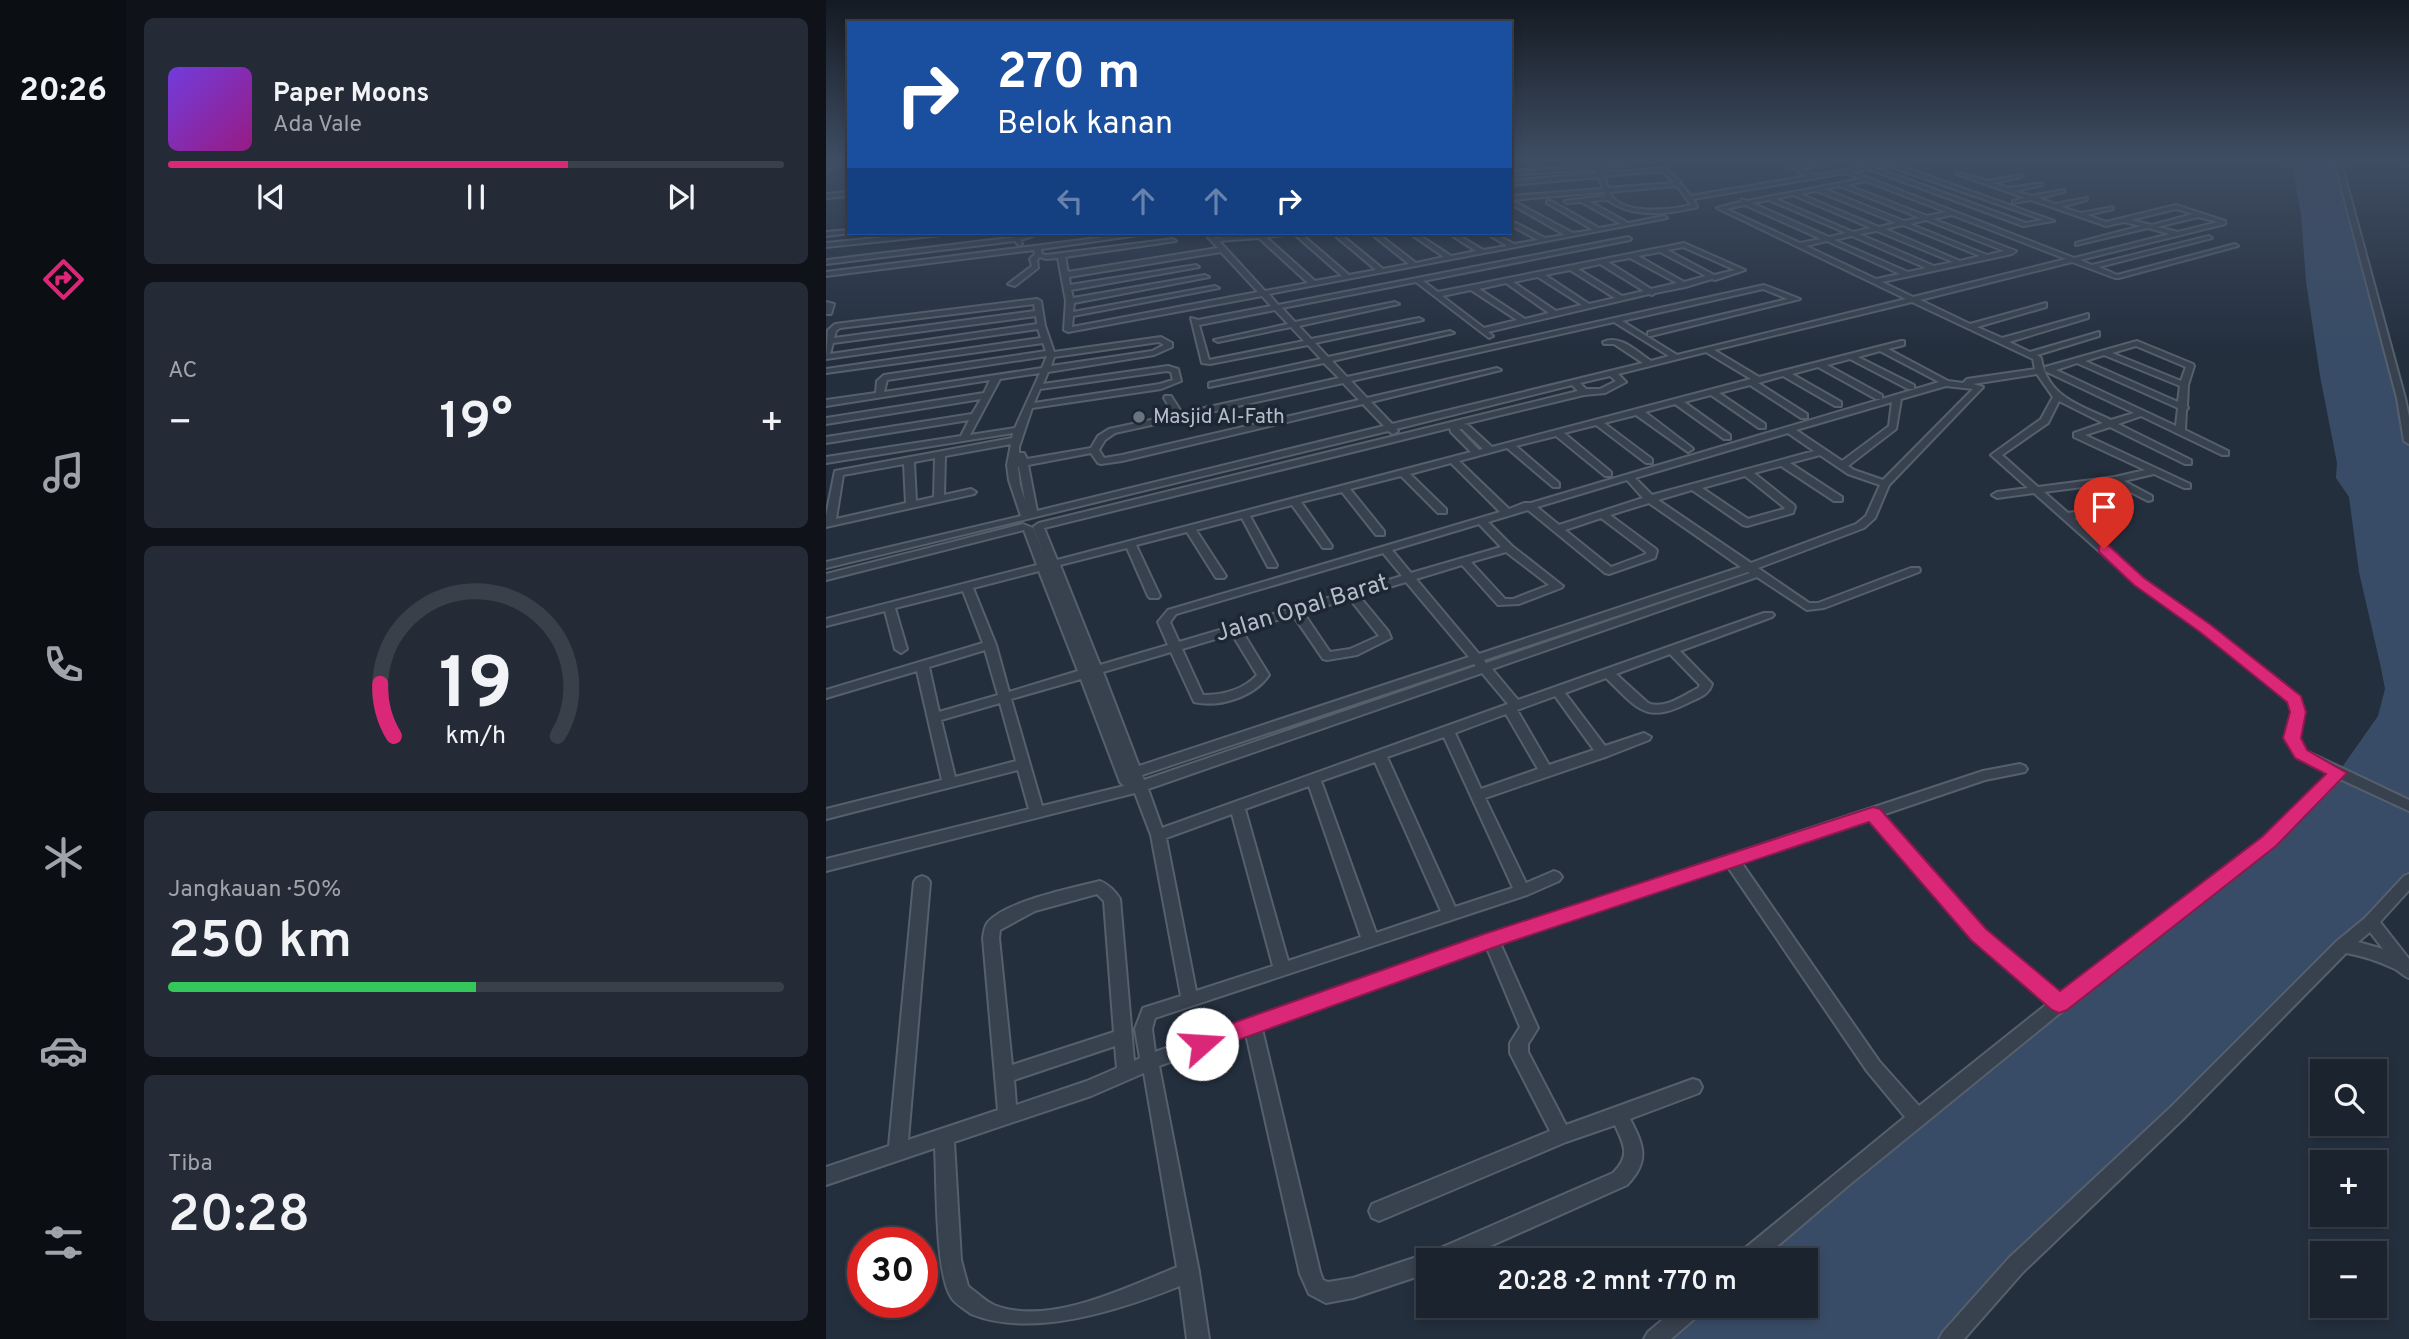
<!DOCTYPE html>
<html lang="id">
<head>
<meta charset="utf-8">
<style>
	body { margin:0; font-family:Overpass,sans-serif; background:#242b36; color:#f1f3f6; height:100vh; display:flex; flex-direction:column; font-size:26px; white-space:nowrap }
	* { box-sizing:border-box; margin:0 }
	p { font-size:23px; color:#a0a4aa }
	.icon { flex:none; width:38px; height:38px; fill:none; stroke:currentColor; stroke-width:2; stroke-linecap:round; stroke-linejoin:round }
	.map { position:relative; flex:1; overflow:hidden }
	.sheet { display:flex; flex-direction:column; gap:18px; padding:18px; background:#0f1319; width:700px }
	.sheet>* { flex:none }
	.top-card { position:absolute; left:21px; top:21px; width:665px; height:214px; border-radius:0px; box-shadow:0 4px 10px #0003,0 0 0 2px #39404a; background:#1a4fa0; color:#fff; overflow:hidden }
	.controls { position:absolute; left:1484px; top:1059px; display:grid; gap:14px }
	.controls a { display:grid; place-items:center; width:77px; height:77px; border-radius:0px; background:#1b232e; box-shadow:0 4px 10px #0003,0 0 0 2px #39404a; font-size:35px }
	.speed { position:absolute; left:21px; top:1227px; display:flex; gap:14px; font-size:35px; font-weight:700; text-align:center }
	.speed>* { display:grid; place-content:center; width:91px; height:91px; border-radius:50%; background:#1b232e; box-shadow:0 4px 10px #0003,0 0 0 2px #39404a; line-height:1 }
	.speed .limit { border:10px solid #d22; background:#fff; color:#111 }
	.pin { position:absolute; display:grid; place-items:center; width:60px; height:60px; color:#fff; margin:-72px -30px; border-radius:50% 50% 50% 0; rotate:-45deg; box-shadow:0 0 7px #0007 }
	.pin .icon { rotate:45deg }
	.me { position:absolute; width:77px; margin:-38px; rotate:71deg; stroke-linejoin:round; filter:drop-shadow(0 0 5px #0008) }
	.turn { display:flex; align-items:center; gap:24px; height:147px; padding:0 35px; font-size:32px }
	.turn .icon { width:91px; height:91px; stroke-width:2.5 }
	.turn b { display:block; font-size:49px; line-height:60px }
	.lanes { display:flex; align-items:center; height:66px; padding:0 35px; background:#0003; justify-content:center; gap:35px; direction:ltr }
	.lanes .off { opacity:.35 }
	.big { font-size:52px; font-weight:600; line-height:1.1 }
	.sheet .widget { flex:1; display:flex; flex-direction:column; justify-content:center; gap:10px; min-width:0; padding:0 24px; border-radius:10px; background:#242b36 }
	.sheet .dial { align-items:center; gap:0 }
	.dial svg { height:182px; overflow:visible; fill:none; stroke:#39404a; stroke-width:7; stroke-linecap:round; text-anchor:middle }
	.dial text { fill:#f1f3f6; stroke:none }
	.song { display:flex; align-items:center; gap:21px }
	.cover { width:84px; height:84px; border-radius:10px; background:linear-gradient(135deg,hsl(260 70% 55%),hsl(310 70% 35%)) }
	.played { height:7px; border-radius:4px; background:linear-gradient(90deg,#db2777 65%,#39404a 65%) }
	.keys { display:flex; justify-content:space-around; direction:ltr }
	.heat { display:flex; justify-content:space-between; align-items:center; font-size:38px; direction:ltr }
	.charge { height:10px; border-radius:5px; background:linear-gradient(90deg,#34c759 50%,#39404a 0) }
	.trip { position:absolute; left:590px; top:1248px; width:402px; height:70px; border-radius:0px; background:#1b232e; box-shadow:0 4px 10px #0003,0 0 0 2px #39404a; font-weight:600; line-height:70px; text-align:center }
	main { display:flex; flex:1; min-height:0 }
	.tabs { display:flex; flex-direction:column; width:126px; justify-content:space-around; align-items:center; background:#0b0e12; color:#a0a4aa }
	.tabs .icon { width:49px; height:49px }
	.tabs .selected { color:#db2777 }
	.tabs b { font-size:32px; color:#f1f3f6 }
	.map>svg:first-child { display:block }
	.water { fill:#394c67 }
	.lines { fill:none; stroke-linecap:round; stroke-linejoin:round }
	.minor-casing { stroke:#565f6c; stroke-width:4 }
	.tertiary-casing { stroke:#565f6c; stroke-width:3 }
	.minor { fill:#38414e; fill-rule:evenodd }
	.tertiary { fill:#38414e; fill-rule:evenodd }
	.route { fill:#db2777; stroke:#8e194d; stroke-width:2 }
	.worship-dot { fill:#6b7280; stroke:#1d2633; stroke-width:2.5 }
	.labels { text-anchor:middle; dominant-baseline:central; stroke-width:7; stroke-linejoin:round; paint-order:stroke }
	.far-poi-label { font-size:21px; fill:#b4bcc9; stroke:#1d2633; text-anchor:start }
	.street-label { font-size:24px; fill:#b4bcc9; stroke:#1d2633 }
</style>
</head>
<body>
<main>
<nav class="tabs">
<b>20:26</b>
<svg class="icon selected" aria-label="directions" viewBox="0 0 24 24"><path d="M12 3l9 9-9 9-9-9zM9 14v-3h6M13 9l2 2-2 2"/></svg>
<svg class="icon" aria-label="music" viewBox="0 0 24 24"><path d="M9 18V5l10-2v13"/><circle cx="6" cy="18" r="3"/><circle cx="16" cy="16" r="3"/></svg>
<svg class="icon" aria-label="phone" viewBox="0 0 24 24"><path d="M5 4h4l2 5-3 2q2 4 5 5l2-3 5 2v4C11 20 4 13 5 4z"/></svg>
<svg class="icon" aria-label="climate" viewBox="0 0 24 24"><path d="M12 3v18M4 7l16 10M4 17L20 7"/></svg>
<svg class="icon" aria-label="car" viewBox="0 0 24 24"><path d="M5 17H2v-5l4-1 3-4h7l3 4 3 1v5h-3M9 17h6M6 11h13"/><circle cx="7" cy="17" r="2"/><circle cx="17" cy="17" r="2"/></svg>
<svg class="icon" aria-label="filters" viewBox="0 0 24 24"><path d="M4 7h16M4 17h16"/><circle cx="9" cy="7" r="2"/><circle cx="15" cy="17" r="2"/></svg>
</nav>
<section class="sheet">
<div class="widget">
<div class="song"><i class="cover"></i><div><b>Paper Moons</b><p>Ada Vale</p></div></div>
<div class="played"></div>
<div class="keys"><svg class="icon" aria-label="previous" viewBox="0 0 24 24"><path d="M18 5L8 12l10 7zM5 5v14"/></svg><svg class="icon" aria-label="pause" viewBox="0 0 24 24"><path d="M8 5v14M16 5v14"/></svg><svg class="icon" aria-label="next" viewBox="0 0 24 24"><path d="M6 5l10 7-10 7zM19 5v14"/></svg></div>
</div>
<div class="widget"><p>AC</p>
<div class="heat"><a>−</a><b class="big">19°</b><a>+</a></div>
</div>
<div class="widget dial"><svg viewBox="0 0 100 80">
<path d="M14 69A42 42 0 1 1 86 69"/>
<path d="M14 69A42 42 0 0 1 8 46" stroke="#db2777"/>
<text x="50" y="56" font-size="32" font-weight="700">19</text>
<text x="50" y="72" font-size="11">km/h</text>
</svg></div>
<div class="widget"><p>Jangkauan · 50%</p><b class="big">250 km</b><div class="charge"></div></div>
<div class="widget"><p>Tiba</p><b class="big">20:28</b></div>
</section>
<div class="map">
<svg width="1583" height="1339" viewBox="0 0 1583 1339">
	<rect width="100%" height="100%" fill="#242f3e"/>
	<path class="water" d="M1465 159H1511L1583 441V880L1124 1339H833L872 1306H980V1260H925L1326 935 1512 773 1552 716 1559 689 1555 668 1533 572 1523 497 1510 478 1511 463 1494 376 1480 281 1475 214Z"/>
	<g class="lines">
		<g class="minor-casing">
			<g id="minor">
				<path d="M702 159H707L715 169 773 165 770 159H775L778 163 843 159 779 167 775 170 777 173 839 168 854 181 853 184 856 185 865 196 982 176 966 168 1008 159H1027L1044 166 1063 162 1228 221 1197 226 1043 169 1027 172 1248 258 1344 234 1322 228 1250 245V243L1315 226 1298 222 1280 226 1205 200 1187 203V201L1199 198 1131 174V172L1162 181 1195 175V177L1168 183 1183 188 1216 183V185L1189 191 1205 196 1238 190V192L1212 198 1229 204 1261 198V200L1235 207 1255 213 1287 207V209L1261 215 1280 222 1350 205 1399 221V224L1254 260 1266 265 1383 236 1386 238 1273 267 1291 275 1409 244 1412 246 1293 278H1289L1246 262 1094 300 1144 324 1220 303V307L1151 327 1176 338 1262 314V318L1183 342 1204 352 1273 332V336L1211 355 1215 358C1221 397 1254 405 1285 420L1308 413 1219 371V367L1311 341 1367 364 1368 366 1362 385 1361 406 1362 408 1360 410 1359 430 1402 451V455H1396L1315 416 1292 424 1365 460V464H1359L1284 427 1259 435 1364 484V488H1358L1328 474 1298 481 1326 496V500L1322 501 1287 483 1218 492 1242 513 1301 504V508L1248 518 1317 579 1384 627 1473 697 1478 712 1473 738 1480 751 1583 800V811L1514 779 1448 845 1239 1009 1023 1185 935 1260H910L913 1253 1079 1117 1041 1071 902 867 674 943 712 1028 702 1044V1052L740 1125 867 1079 873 1081 876 1087 873 1093 804 1119C818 1146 824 1161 801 1185L633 1260H602V1273L527 1298 500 1303 483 1294 474 1274 420 1034 333 1066 373 1272 383 1339H361L354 1286C294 1310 206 1339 145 1314 139 1309 129 1304 125 1297 109 1272 111 1181 109 1148L0 1185V1167L63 1146 88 882 91 878 96 876 101 878 104 882 82 1140 172 1110 157 938C158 933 158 927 162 922 181 901 246 888 274 881 282 884 290 892 294 899L308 1061 314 1058 309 1029 317 1008 355 996 325 835 309 793 0 871V859L203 809 192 770 0 819V809L116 780 91 671 0 698V690L157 643 137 591 69 608 81 649 75 653 69 649 59 611 0 626V619L211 565 198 530 0 580V574L197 524 207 528 221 562 207 527 213 523 752 391 746 385 570 429 572 431 567 434 562 431 0 568V562L195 516 183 480 181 465 185 444 119 456 118 495 145 489 150 492 148 494 0 527V516L9 471 186 438 187 433 0 463V457L135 436 143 420 0 443V437L146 414 155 399 0 424V418L158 393 164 380 0 406V400L50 393 51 381 58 375 220 351 217 343 0 373V369L215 338 212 329 0 359 2 330 9 324 211 299 215 301 219 326 228 352 335 337 346 343V347L328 355 222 372 217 384 342 366 352 369 355 381 335 389 206 408 193 447V453H198L201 459 265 448 272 436 283 429 348 415 338 398 339 396H345L356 413 513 378 498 363 383 387V383L495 359 482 345 384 364 376 363 365 318 372 320 445 306 436 296 242 332 238 330 240 301 232 258 220 259 214 257 211 260 212 268 189 286 182 284 206 266 204 259 209 254 208 250 0 276V272L311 233H327L215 249 216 254 220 255 347 239 350 241 239 257 242 272 392 248 378 233H384L389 238 434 233H463L460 235 440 237 489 281 516 276 467 233H474L523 275 550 270 506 233H513L557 269 583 264 544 233H551L590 263 618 257 583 233H590L625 256 650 251 622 233H629L657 250 681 246 660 233H667L688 244 712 240 684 225V220L719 238 739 235 685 204 687 201 747 233 767 230 721 203V201H725L773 228 795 224 755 202 741 203 738 201 779 196 778 192 684 200V196L777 189 773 177 684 185V181L771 173 770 169 684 175V171L709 170ZM1020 160 1037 167 989 175 975 169ZM1063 166 1217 220 1200 223 1050 168ZM836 171 849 183 782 188 778 176ZM1020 173 1034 179 921 201 916 199 914 202 891 208 1080 299 851 355 796 321 937 289 962 299 822 332V336H825L974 299 938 285 521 377 506 361 628 333 624 331 502 357 489 343 597 320 593 318 485 339 473 326 573 304 569 302 469 322 456 308 590 282 663 338 667 336 662 332 823 294 826 295 829 293 859 287 886 279 889 280 919 270 858 243 612 292 597 281 804 240 805 239 802 237 452 305 443 294 841 218 838 216 802 223 763 201 782 200C806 219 843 214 871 207L867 199ZM1040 181 1120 212 1101 216 1021 185ZM848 186 852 187 865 205C844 210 794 216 783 192ZM1014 186 1094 218 1078 221 998 189ZM991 191 1070 223 1053 227 974 194ZM967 195 1045 228 1027 232 950 199ZM943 200 1020 233 1003 237 926 203ZM919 205 995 239 974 243 900 209ZM1350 209 1367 214 1326 225 1305 220ZM1126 215 1240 259 1087 297 1056 282 1186 254 1190 251 1107 219ZM1372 217 1392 222 1352 232 1331 227ZM1100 220 1178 251 1161 255 1084 224ZM1077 225 1154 256 1134 261 1059 229ZM1051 231 1127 262 1108 266 1033 234ZM1026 236 1100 268 1082 272 1008 240ZM433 238 482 283 439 291 393 241ZM1001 241 1074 274 1050 279 980 246ZM857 247 909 270 888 275 841 250ZM395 252 432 292 246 327 247 316 393 288 389 286 247 312 248 303 383 277 379 275 247 298 245 290 373 267 370 265 244 285 243 277ZM834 252 880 276 858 282 812 256ZM804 258 851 283 825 289 782 262ZM774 264 818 291 796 296 752 269ZM744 270 789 298 763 304 719 275ZM712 277 756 305 730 311 687 282ZM680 283 723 313 699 319 653 289ZM645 290 691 320 658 328 616 296ZM1086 302 1207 359 1209 369 1141 379 1137 383 1122 381 1062 349 1078 345V341H1075L933 377 888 350ZM208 304 209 311 8 338 10 331 14 328ZM449 310 462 324 388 340 392 342 465 327 478 341 383 360 373 325ZM210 316 211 324 4 354 7 343ZM788 322 843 356 825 361C810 351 794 334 777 342L778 344H788L817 363 566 424 545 402 675 370 671 368 541 398 525 381ZM333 342 338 345 326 351 225 366 228 357ZM1310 346 1360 367 1355 381 1286 353ZM1054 351 1113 382 705 503H698L683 509 633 461 681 448 727 487H733V483L690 446 730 436 779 476H785V472L738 433 770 425 820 463H826V459L778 423 810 415 862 452 867 449 865 447 819 412 849 404 898 439H904V435L858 402 885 395 933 428H939V424L893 393 924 385 975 418H981V414L932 383 957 376 1009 406H1015V402L966 374 992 367 1050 399H1056V395L1001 365 1024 359 1082 389H1088V385L1032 357ZM880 352 925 379 666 447 642 425 638 424 758 395 779 393 800 382 792 374ZM1278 355 1354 386 1352 402 1259 361ZM221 356 216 368 58 392 61 380ZM1251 363 1352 408 1350 426 1230 370ZM341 371 345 372 347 380 334 384 208 403 214 389ZM214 373 189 428 144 435 174 379ZM1211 374 1227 397 1215 419 1165 455 1202 488 1171 492 1166 495 1171 498 1208 493 1309 583 1376 631 1463 702 1466 712 1459 738 1470 757 1503 774 1438 837 1233 994 1159 931 1056 815 1159 780 1199 772 1201 769 1199 766 1194 764 1157 771 659 936 329 1052 326 1029 329 1018 701 895 733 881 736 877 733 873 728 871 700 883 659 798 782 756 823 740 825 737 818 733 779 746 739 693 780 678C813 710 820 725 866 701 875 697 883 694 886 684L854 651 946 617 948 615 946 613H938L692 700 666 669 931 577 981 610 998 608 1093 572 1094 570 1093 568H1085L992 603H983L932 568 1038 528 1049 518 1063 485 1157 387 1147 384ZM784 376 790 381 774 389H760L754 383ZM517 383 533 400 296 455 278 458 273 450 279 440 289 433ZM1120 386 1147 389 1057 480 1028 470 1022 466 1070 429 1075 399ZM1233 401 1277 423 1248 433V437L1319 470 1289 477 1212 487 1176 455 1222 423ZM1066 402 1063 426 1016 461 970 430ZM537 404 558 426 211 511 202 465 265 453 272 463 275 464 296 461ZM624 428 625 432 645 452 231 560 218 528ZM633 429H636L657 449 653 450ZM962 433 988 451 826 495 809 478ZM994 455 1022 474 1054 485 1040 516 1030 524 925 563 832 500 866 490 917 525 921 526 967 513 969 507 968 505 928 473 955 466 1008 501H1016V497L964 463ZM109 458 108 497 90 501 88 462ZM625 463 674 512 342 610 332 622 342 645 274 665 234 565 301 548 322 596 324 598H332L334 596 310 545 361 532 390 578H398L400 576 370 530 416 518 442 567H450L451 565 424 516 466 505 497 548H505L506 546 475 502 516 492 550 535H558V531L524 489 575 476 612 513H620V509L584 474ZM78 464 80 503 10 519 17 475ZM192 467H193L199 500 194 485ZM919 476 959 508 958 509 922 519 876 488ZM801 480 817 498 733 525 711 507ZM823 503 915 567 653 654 590 579 636 565 672 605 693 604 735 588 737 586 686 546 662 522 702 510 779 573 783 574 829 558 831 551 830 549 784 515ZM775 518 820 552V554L785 567 739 530ZM653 524 675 547 585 573 566 550ZM680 552 723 585 687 599H679L645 562ZM557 553 576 576 353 642 344 622 350 614ZM213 571 252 671 183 692 170 645 147 588ZM922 572 924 573 660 663 658 660ZM580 582 643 657 313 766 277 672 345 652 368 702C393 708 428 697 443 675L416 631 467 615 497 659 501 660 531 655 565 638 562 631 533 596ZM524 599 553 636 524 649 504 652 477 612ZM406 634 431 675C417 690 396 695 377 695L356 649ZM159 650 172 695 113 712 103 667ZM844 654 874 685 872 688C858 695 839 710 822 703L790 674ZM648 664 650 666 318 780 316 775ZM656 673 682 704 336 828 322 789ZM255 679 294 782 298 786 216 806 185 699ZM729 696 768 750 723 765 691 710ZM174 703 190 761 129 777 115 720ZM680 714 712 769 655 789 629 733ZM618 737 687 888 629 907 561 757ZM549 762 615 911 550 933 495 781ZM483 786 535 937 462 961 419 809ZM406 814 447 966 370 991 340 838ZM1043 819 1147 939 1221 1004 1093 1106 1053 1061 915 862ZM271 894 278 901 288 1032 186 1065 173 938 174 930 209 911ZM661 948 694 1027 684 1043V1053L724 1131 546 1204 543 1211 546 1218 553 1221 740 1142 789 1125C798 1145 805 1155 787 1173L603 1253 527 1278 502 1282 497 1280 494 1272 436 1029ZM289 1046 291 1068 261 1081 190 1105 188 1080ZM318 1073 351 1267C301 1287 223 1327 168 1305 159 1301 150 1292 142 1286L135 1260 128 1142 265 1096Z"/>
				<path d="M1508 159H1514L1579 398 1583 417V444L1578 441 1571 398Z"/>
				<path d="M1566 159 1583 161V165L1566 160Z"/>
				<path d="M23 192V196L0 198V194Z"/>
				<path d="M23 230V233H25L0 236V232Z"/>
				<path d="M100 233H119L116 235 0 247V243Z"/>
				<path d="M206 233H215L195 240 196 244 193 246 189 241 0 264 1 260 191 237Z"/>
				<path d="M0 302 8 304 5 314H0Z"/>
				<path d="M1583 874V890L1554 922 1583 959V978C1577 976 1575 972 1569 969 1552 961 1538 956 1520 953L1357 1119 1197 1272 1138 1339H1113L1117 1332 1183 1258 1345 1107 1511 941 1539 918 1578 876ZM1544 932 1557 949 1532 942Z"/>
				<path d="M853 1306H878L875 1313 845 1339H818L822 1332Z"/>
			</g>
		</g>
		<g class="tertiary-casing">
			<path id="tertiary" d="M8 159H15L0 174V168Z"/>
		</g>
		<use href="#minor" class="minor"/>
		<use href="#tertiary" class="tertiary"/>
	</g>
	<linearGradient id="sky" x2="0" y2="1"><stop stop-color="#141a22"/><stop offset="0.46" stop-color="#3f4d63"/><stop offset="1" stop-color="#3f4d63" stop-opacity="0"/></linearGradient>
	<rect width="1583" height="347" fill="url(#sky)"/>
	<path class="route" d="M1273 546H1283L1318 578 1385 625 1475 696 1480 712 1475 738 1481 750 1521 773 1450 846 1241 1010 1233 1013 1226 1010 1145 940 1043 822 672 946 376 1053 368 1050 364 1044 368 1037 376 1034 658 934 1047 807 1054 809 1160 929 1234 991 1436 837 1500 774 1469 758 1457 738 1464 712 1461 702 1374 632 1308 585 1273 552Z"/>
	<circle class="worship-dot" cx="313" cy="417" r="7"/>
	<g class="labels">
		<g class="far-poi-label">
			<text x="327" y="417">Masjid Al-Fath</text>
		</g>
		<g class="street-label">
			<text transform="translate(476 609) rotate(-17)">Jalan Opal Barat</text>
		</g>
	</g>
</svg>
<div class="controls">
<a><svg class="icon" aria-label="search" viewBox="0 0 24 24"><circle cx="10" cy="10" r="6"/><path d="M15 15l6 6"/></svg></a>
<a>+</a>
<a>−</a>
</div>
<div class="speed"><div class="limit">30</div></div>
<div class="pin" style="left:1278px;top:549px;background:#d93025"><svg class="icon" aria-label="arrive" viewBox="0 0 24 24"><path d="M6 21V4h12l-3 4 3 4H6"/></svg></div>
<svg class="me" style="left:376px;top:1044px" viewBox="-20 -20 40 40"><circle r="19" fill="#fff"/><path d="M0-13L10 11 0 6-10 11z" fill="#db2777"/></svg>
<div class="trip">20:28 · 2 mnt · 770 m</div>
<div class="top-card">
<div class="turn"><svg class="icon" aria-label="right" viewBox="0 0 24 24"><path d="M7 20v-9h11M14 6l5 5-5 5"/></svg><div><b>270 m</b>Belok kanan</div></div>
<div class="lanes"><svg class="icon off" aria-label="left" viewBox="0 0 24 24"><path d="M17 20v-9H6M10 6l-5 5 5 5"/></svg><svg class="icon off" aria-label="ahead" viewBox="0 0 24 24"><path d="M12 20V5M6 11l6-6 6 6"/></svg><svg class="icon off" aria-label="ahead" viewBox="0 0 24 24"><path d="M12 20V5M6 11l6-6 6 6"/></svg><svg class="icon" aria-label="right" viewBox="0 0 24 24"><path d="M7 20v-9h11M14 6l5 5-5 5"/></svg></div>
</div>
</div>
</main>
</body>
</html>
